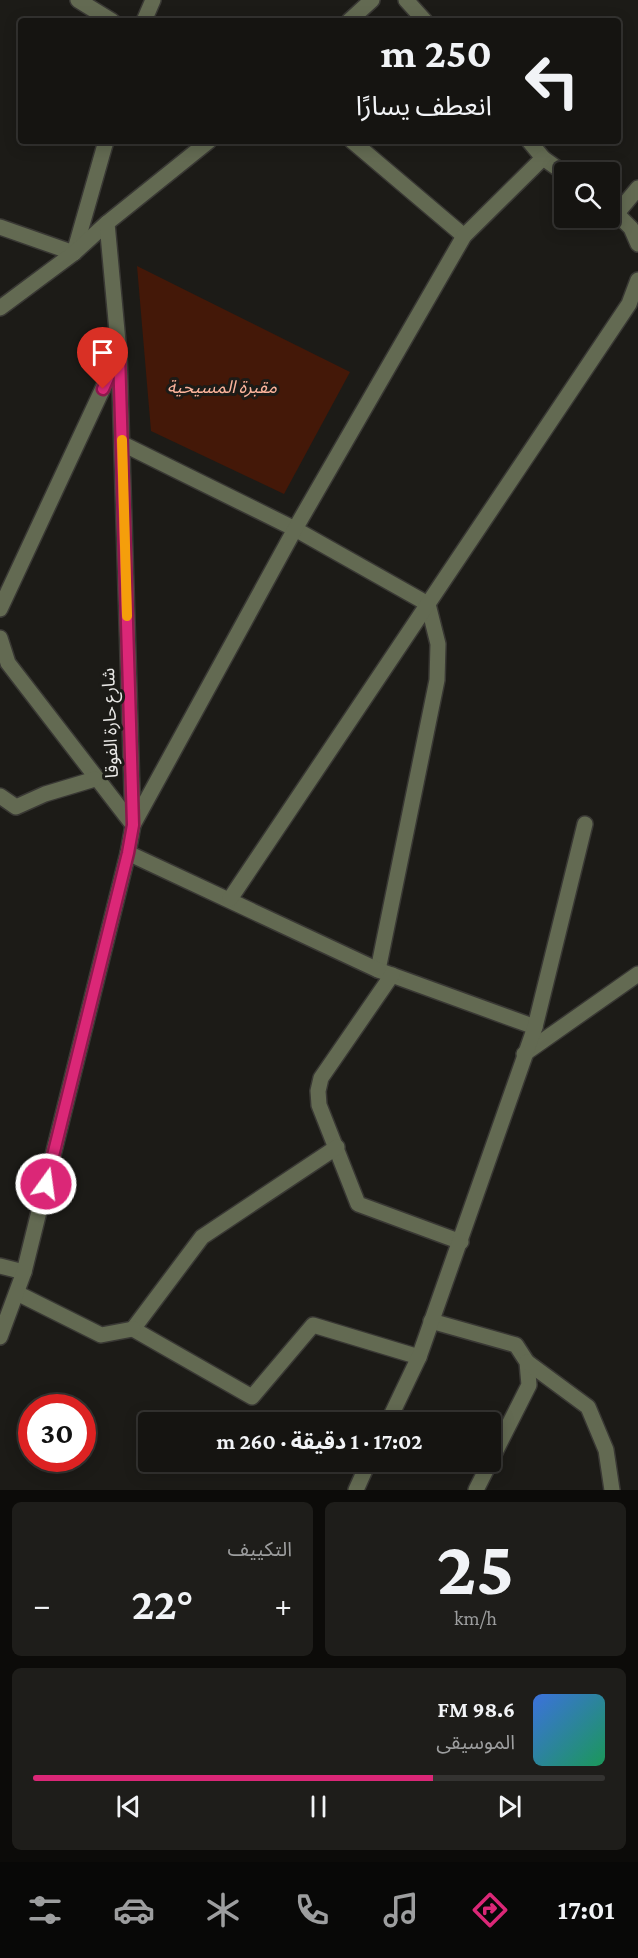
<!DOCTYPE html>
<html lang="ar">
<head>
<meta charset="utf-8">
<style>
	body { margin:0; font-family:"Crimson Pro","Noto Sans Arabic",serif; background:#1e1d1a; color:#f1f3f6; direction:rtl; height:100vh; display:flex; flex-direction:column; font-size:22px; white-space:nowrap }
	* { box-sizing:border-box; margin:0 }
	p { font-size:20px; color:#9d9e9f }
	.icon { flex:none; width:33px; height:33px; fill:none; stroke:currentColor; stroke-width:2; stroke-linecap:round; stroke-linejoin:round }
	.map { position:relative; height:1490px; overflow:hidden; direction:ltr }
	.panel { display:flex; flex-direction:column; gap:12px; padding:12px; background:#0c0b09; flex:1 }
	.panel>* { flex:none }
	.banner { position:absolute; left:18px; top:18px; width:603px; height:126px; border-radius:6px; box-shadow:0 3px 15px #0003,0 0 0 2px #343331; direction:rtl; background:#151411; color:#f1f3f6; overflow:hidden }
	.controls { position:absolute; left:554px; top:162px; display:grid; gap:12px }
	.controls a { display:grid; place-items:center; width:66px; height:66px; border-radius:6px; background:#151411; box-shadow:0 3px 15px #0003,0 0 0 2px #343331; font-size:30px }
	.speed { position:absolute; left:18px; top:1394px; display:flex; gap:12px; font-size:30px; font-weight:700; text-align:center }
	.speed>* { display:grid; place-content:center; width:78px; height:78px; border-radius:50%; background:#151411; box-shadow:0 3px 15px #0003,0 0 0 2px #343331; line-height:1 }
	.speed .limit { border:9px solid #d22; background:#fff; color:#111 }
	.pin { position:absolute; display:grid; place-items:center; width:51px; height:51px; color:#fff; margin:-62px -26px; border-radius:50% 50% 50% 0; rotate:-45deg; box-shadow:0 0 6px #0007 }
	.pin .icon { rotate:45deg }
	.me { position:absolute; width:66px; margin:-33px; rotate:14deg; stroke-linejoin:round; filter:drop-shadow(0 0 4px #0008) }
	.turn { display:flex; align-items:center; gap:21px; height:126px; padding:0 30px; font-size:27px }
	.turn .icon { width:78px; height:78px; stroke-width:2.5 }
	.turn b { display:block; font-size:42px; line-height:51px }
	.big { font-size:45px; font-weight:700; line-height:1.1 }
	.panel .tile { flex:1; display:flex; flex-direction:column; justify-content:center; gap:9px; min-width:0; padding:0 21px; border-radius:9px; background:#1e1d1a }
	.panel .dial { align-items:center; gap:0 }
	.dial b { font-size:78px; line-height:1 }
	.song { display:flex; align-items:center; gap:18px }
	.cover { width:72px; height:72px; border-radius:9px; background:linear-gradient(135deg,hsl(220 70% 55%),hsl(150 70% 35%)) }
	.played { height:6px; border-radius:3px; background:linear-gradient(90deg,#db2777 70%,#343331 70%) }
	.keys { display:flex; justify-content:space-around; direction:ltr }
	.heat { display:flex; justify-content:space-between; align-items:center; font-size:33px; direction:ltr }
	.panel .tiles { flex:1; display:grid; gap:12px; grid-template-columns:1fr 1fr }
	.tile:last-child { grid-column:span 2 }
	.trip { position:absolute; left:138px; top:1412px; width:363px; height:60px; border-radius:6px; background:#151411; box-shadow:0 3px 15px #0003,0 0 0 2px #343331; font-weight:700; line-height:60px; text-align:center; direction:rtl }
	.menu { display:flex; height:96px; justify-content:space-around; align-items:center; background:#080807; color:#9d9e9f }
	.menu .icon { width:42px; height:42px }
	.menu .active { color:#db2777 }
	.menu b { font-size:27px; color:#f1f3f6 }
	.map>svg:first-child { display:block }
	.green { fill:#441808 }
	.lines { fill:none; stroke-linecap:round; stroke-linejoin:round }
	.minor-casing { stroke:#393834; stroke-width:18 }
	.minor { stroke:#636a52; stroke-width:15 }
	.route-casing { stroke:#8e194d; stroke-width:15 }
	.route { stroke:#db2777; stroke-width:10 }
	.slow { stroke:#f59e0b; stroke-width:10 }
	.labels { text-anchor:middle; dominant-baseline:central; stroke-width:6; stroke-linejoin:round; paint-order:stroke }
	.park-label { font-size:18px; font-style:italic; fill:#fab39b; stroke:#1c1b17 }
	.street-label { font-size:18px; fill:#e9e8e6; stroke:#1c1b17 }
</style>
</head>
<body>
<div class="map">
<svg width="638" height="1490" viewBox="0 0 638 1490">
	<rect width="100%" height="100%" fill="#1c1b17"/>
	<path class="green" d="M137 266 350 372 284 494 151 431Z"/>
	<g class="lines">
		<g class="minor-casing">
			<g id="minor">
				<path d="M78 0 112 21"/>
				<path d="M406 0 425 21"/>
				<path d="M144 21 153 0"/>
				<path d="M349 21 372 0"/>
				<path d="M352 141 464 236"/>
				<path d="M529 141 543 158 564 173"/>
				<path d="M609 206 631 228 638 244"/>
				<path d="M618 212 638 188"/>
				<path d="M0 227 74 253"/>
				<path d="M74 253 106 141"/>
				<path d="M0 308 74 253 107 223"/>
				<path d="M123 444 295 529 428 604 438 644 437 680 378 970"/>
				<path d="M0 609 118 356"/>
				<path d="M0 638 8 663 133 825 295 529 464 236 543 158"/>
				<path d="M0 796 16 807 45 794 95 779"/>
				<path d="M128 853 378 970 535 1027"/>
				<path d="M230 899 629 304 638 280"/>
				<path d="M392 975 321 1078 318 1091 319 1105 358 1204 461 1242"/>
				<path d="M524 1054 638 974"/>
				<path d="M337 1147 202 1237 133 1329 252 1397 313 1325 419 1357"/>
				<path d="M0 1266 24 1272"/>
				<path d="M17 1293 101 1335 133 1329"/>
				<path d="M431 1321 516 1345 527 1362 529 1385 476 1490"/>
				<path d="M0 1337 24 1272 128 853 133 825 119 353 107 223 209 141"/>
				<path d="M527 1362 588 1407 606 1450 612 1490"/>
				<path d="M388 1422 419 1357 535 1027 585 824"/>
				<path d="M356 1490 369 1461"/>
			</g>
		</g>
		<use href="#minor" class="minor"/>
	</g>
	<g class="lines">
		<g class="route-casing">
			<path id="route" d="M46 1184 128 853 133 825 119 353 103 389"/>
		</g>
		<use href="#route" class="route"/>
		<path class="slow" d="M122 440 127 616"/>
	</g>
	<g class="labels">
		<g class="park-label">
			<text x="222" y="387">مقبرة المسيحية</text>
		</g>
		<g class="street-label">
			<text transform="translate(110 723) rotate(-92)">شارع حارة الفوقا</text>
		</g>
	</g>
</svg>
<div class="controls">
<a><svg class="icon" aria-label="search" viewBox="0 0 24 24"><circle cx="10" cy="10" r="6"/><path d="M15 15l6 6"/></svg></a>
</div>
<div class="speed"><div class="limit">30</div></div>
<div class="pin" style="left:103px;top:389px;background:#d93025"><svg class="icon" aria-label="arrive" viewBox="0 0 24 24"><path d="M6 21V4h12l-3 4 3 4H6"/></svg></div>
<svg class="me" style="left:46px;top:1184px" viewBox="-20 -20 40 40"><circle r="17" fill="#db2777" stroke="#fff" stroke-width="3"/><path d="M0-11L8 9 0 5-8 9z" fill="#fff"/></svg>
<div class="trip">17:02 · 1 دقيقة · 260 m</div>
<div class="banner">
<div class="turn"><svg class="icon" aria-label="left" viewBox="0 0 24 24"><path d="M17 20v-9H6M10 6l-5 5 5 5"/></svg><div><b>250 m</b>انعطف يسارًا</div></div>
</div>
</div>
<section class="panel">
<div class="tiles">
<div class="tile dial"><b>25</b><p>km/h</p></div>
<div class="tile"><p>التكييف</p>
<div class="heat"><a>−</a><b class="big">22°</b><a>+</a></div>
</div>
<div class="tile">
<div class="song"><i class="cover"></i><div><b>98.6 FM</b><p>الموسيقى</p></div></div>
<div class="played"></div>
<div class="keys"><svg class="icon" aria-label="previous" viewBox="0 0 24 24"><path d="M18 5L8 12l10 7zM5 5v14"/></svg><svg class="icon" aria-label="pause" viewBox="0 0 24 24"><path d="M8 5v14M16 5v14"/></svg><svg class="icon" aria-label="next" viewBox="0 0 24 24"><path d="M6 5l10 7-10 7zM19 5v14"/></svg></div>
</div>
</div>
</section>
<nav class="menu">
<b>17:01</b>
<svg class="icon active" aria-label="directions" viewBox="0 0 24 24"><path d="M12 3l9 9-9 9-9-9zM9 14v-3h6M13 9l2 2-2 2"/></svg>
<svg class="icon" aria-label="music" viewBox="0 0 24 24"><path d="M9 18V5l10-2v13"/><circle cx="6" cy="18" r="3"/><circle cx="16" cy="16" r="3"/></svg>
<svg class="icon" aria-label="phone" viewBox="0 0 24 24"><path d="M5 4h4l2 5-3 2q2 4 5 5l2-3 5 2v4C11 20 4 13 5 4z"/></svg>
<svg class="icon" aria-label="climate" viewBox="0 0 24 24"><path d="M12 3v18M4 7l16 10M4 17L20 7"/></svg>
<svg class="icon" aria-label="car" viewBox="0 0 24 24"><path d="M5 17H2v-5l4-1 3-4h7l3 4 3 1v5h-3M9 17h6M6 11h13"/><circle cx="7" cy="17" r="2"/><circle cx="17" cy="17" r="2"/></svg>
<svg class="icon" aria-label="filters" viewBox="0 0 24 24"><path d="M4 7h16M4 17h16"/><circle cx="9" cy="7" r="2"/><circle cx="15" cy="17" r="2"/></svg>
</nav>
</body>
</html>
